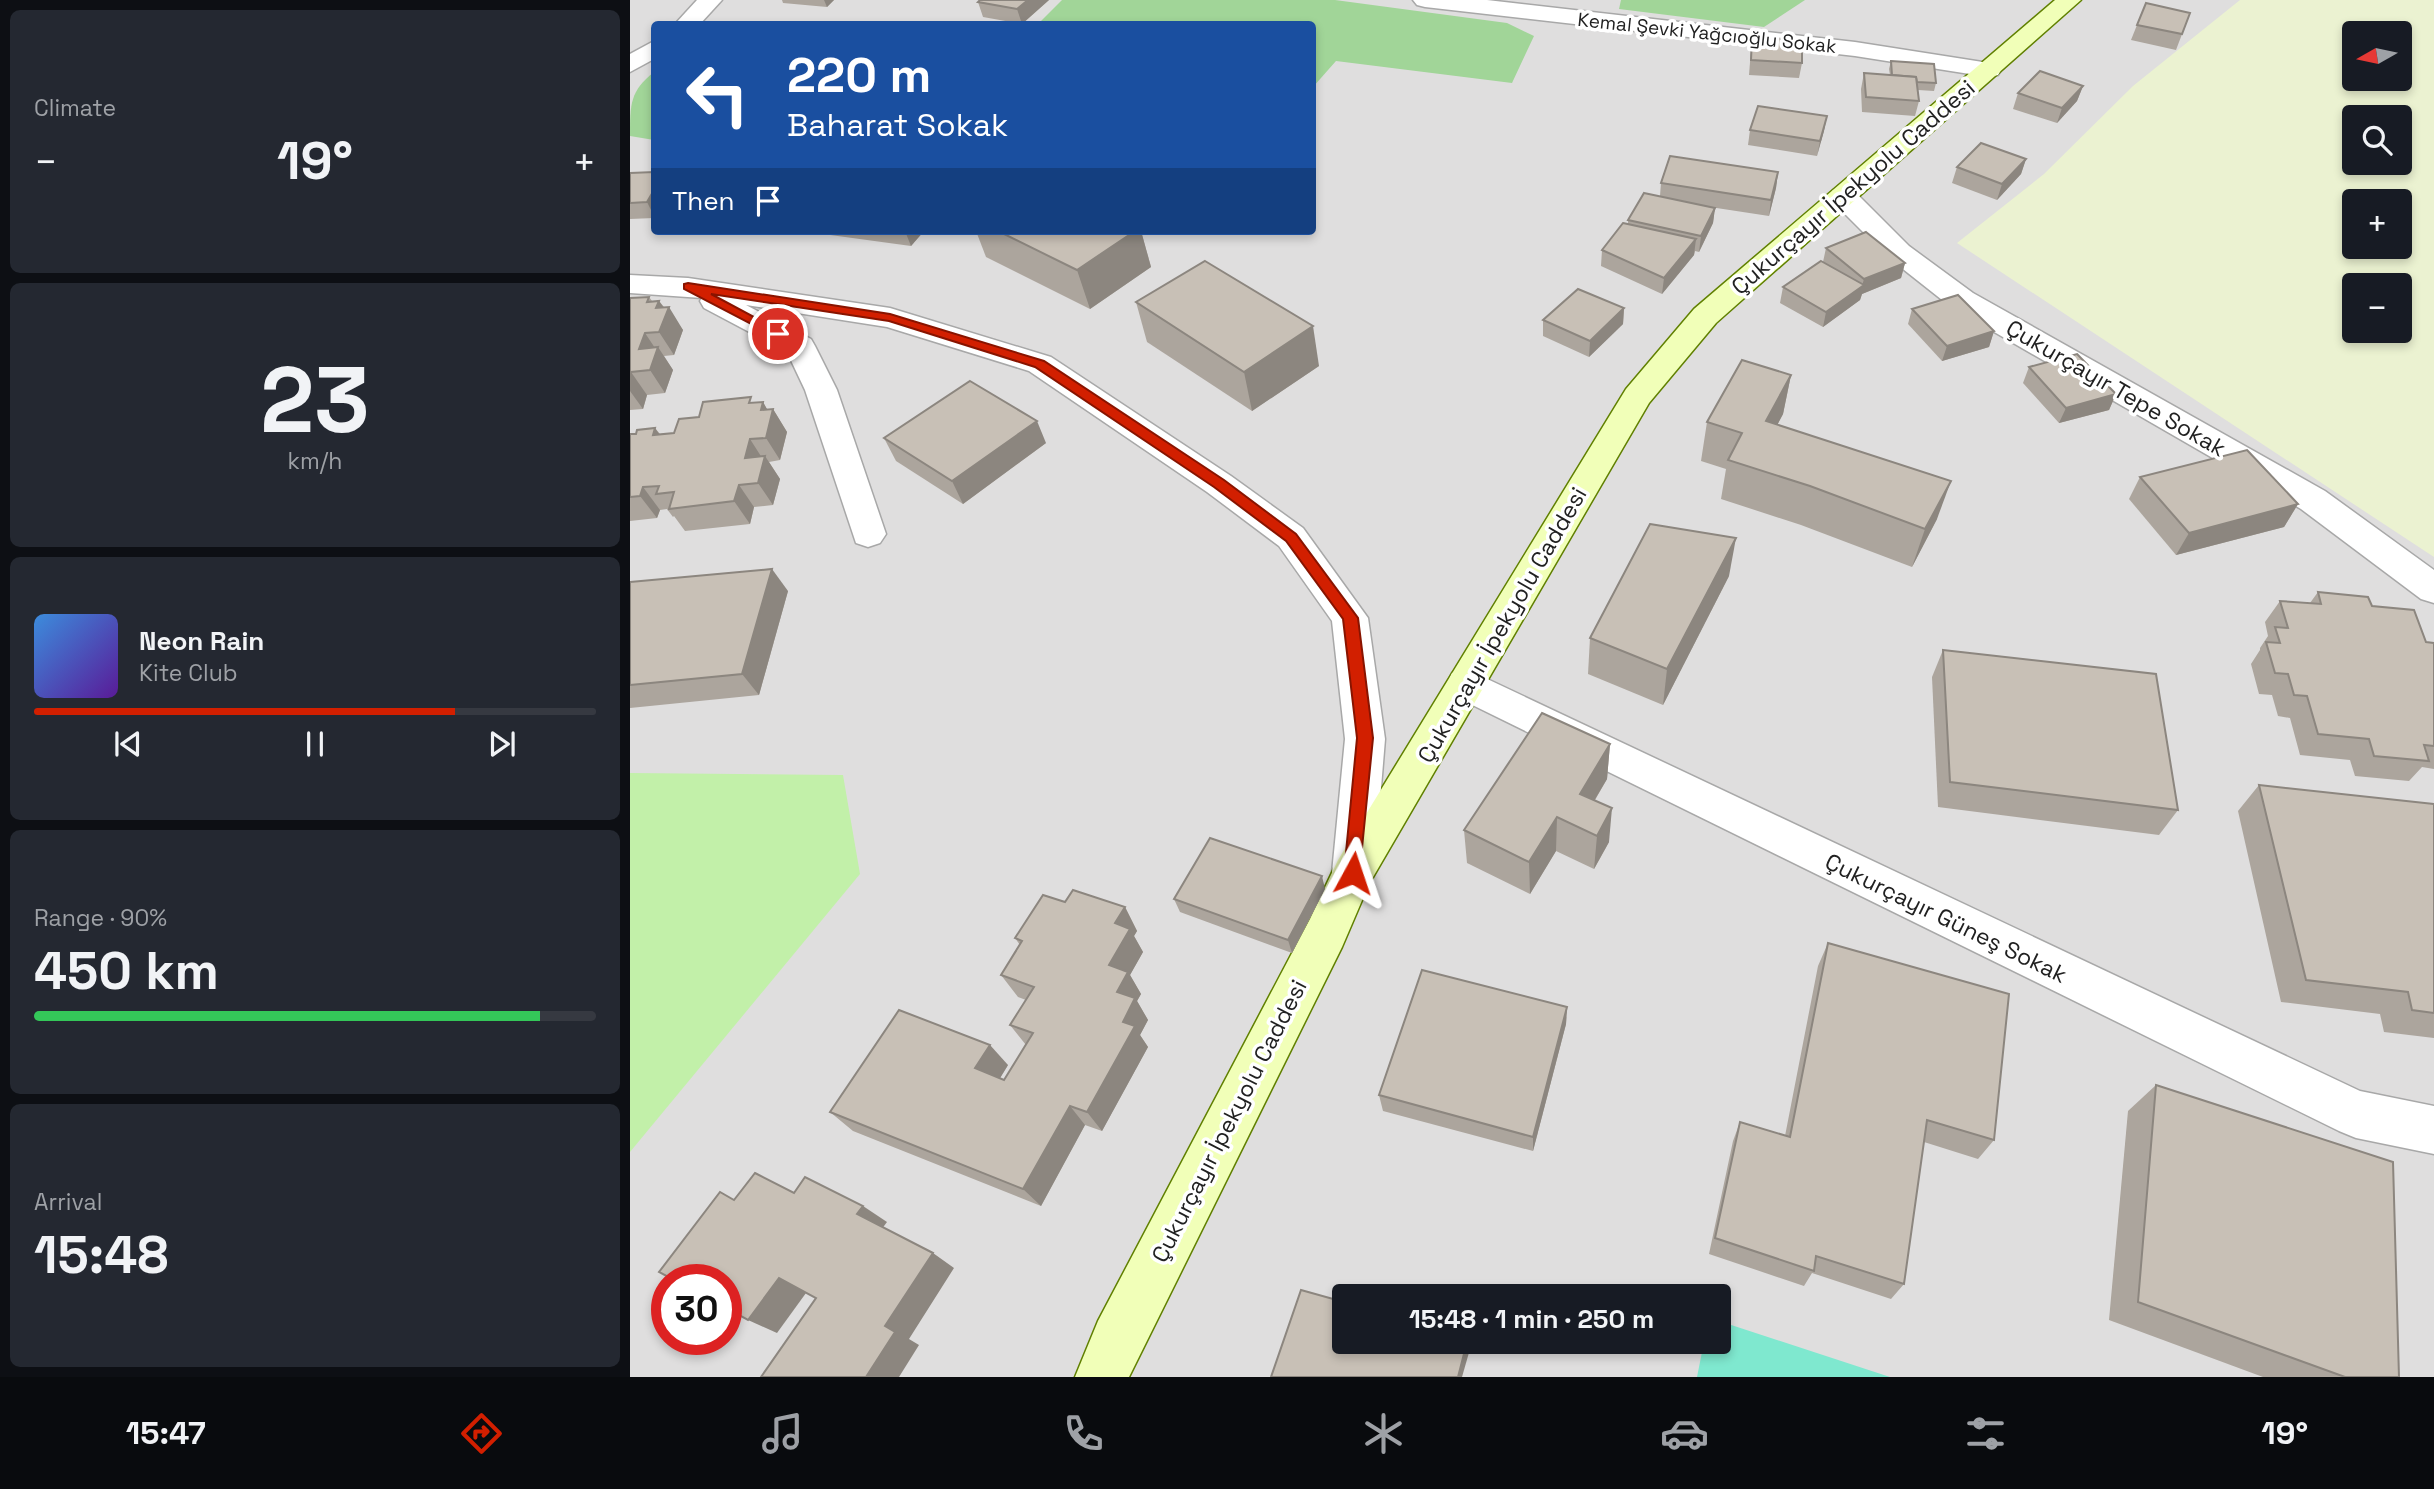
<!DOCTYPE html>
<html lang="en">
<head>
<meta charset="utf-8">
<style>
	body { margin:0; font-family:"Space Grotesk",sans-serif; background:#242831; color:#f1f3f6; height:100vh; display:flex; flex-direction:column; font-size:26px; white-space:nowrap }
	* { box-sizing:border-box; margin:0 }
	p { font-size:23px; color:#9ea1a6 }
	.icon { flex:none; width:38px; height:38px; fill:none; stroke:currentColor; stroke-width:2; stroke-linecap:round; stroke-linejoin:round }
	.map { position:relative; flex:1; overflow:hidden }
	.panel { display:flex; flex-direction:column; gap:10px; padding:10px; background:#0d0f14; width:630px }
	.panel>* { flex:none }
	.banner { position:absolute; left:21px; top:21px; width:665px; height:214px; border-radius:7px; box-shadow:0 4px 10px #0003; background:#1a4fa0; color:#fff; overflow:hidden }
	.needle { width:46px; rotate:261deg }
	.tools { position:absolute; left:1712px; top:21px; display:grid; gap:14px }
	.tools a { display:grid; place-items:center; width:70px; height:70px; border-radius:7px; background:#171b24; box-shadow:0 4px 10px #0003; font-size:35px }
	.speed { position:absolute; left:21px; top:1264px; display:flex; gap:14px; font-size:35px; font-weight:700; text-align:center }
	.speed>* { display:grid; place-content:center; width:91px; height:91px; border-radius:50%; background:#171b24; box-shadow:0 4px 10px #0003; line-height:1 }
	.speed .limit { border:10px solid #d22; background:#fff; color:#111 }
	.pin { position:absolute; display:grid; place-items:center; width:60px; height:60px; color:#fff; margin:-30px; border:4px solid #fff; border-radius:50%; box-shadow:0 2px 7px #0007 }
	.me { position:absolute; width:77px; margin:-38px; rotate:5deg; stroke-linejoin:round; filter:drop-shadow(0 0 5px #0008) }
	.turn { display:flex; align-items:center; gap:24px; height:147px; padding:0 21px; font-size:32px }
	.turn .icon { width:91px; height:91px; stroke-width:2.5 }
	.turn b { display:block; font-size:49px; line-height:60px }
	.then { display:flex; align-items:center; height:66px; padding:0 21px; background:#0003; gap:14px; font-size:26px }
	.big { font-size:52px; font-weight:800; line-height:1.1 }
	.panel .card { flex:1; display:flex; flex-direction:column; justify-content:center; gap:10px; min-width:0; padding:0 24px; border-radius:10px; background:#242831 }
	.panel .dial { align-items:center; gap:0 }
	.dial b { font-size:91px; line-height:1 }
	.song { display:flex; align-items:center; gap:21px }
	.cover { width:84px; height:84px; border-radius:10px; background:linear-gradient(135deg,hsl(210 70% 55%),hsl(270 70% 35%)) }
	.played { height:7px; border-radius:4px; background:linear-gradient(90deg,#d21f00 75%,#363941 75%) }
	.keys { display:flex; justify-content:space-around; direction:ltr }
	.heat { display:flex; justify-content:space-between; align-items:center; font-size:38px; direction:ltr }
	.charge { height:10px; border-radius:5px; background:linear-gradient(90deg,#34c759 90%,#363941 0) }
	.trip { position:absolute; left:702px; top:1284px; width:399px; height:70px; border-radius:7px; background:#171b24; box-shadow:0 4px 10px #0003; font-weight:800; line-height:70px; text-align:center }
	.menu { display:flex; height:112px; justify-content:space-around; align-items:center; background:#090b0e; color:#9ea1a6 }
	.menu .icon { width:49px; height:49px }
	.menu .active { color:#d21f00 }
	.menu b { font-size:32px; color:#f1f3f6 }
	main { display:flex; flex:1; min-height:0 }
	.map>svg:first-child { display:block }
	.residential { fill:#dfdede; fill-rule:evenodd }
	.farmland { fill:#ebf2d1; fill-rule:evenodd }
	.grass { fill:#c2f0a9 }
	.forest { fill:#a1d598 }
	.pitch { fill:#7fe8cf }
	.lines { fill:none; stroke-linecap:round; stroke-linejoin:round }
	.street-casing { stroke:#a8a8a8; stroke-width:3 }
	.secondary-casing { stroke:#608000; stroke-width:3 }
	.street { fill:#fff; fill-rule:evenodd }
	.secondary { fill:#f1ffb8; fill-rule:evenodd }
	.wall { fill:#aca59d }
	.shaded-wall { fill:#8c867f }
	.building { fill:#c8c0b6; stroke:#8c867f; stroke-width:2 }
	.route { fill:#d21f00; stroke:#881400; stroke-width:2 }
	.labels { text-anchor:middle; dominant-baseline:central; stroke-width:7; stroke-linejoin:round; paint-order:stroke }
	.far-street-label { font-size:19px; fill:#212121; stroke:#fff }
	.street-label { font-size:23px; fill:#212121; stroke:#fff }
</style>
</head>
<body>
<main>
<section class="panel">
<div class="card"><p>Climate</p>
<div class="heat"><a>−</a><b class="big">19°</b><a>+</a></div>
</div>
<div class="card dial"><b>23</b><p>km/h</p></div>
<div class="card">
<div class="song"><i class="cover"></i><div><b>Neon Rain</b><p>Kite Club</p></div></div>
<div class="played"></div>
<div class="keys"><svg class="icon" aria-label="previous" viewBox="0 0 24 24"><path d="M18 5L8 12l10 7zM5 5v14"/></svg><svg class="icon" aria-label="pause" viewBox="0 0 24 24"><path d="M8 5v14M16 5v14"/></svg><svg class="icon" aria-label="next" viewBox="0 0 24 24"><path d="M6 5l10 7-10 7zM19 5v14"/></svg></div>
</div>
<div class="card"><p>Range · 90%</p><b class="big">450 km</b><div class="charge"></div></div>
<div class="card"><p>Arrival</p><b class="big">15:48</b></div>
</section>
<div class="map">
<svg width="1804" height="1377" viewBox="0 0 1804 1377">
	<rect width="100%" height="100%" fill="#f2f0e7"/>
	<path class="residential" d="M0 0H1804V1377H0ZM24 24H682V231H24ZM1724 33H1769V79H1724ZM1724 117H1769V163H1724ZM1724 201H1769V247H1724ZM1724 285H1769V331H1724ZM37 1279H96V1339H37ZM714 1297H1088V1342H714Z"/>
	<path class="farmland" d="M1610 0H1804V557L1327 243 1414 174 1503 86ZM1724 33H1769V79H1724ZM1724 117H1769V163H1724ZM1724 201H1769V247H1724ZM1724 285H1769V331H1724Z"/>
	<path class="grass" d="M0 773 213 775 230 874 0 1152Z"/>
	<g class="forest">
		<path d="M432 0H705L877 23 904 36 882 83 706 61 683 87 682 24H408Z"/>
		<path d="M991 0H1175L1134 27 989 9Z"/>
		<path d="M24 72V140L0 136C0 104 0 91 24 72Z"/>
	</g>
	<path class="pitch" d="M1089 1321 1260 1377H1067L1074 1342H1088Z"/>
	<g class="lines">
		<g class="street-casing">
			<g id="street">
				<path d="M67 0H92L70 24H45Z"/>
				<path d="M783 0H857L1225 42 1359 63 1368 65 1371 70 1368 75 1359 77 1225 56 795 7 787 5Z"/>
				<path d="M24 41V59L0 72V54Z"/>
				<path d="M1213 188 1223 190 1279 246 1343 293 1695 491 1804 570V603L1791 599 1671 509 1321 307 1259 258 1203 202 1199 196 1203 190Z"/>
				<path d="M0 275 58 278 260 308 421 357 601 476 673 528 738 618 755 739 744 873 738 886 723 892 708 886 702 873 715 739 702 621 649 546 577 492 399 371 257 327 116 305 181 339 185 346 207 390 256 534 250 543 238 547 226 543 175 390 157 352 74 308 70 301 72 298 0 293Z"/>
				<path d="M836 669 1730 1091 1804 1106V1154L1726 1138 1709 1131 822 695 817 684 822 673Z"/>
			</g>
		</g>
		<g class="secondary-casing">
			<path id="secondary" d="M1425 0H1451L1086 323 1019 403 739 884 712 947 499 1377H445L468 1321 680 919 708 860 996 389 1064 309Z"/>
		</g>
		<use href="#street" class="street"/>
		<use href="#secondary" class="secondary"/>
	</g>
	<g class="wall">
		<path d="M152 0H204L197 7 153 3Z"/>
		<path d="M350 0H419L392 24 353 17 348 2Z"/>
		<path d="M1560 13 1546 50 1501 40 1507 25Z"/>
		<path d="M1122 37 1172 63 1169 78 1119 75Z"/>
		<path d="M1261 61 1306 83 1304 91 1288 90 1289 101 1285 116 1232 112 1231 89 1234 73 1260 75 1259 69Z"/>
		<path d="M1453 86 1447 101 1427 123 1383 109 1388 93Z"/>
		<path d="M1197 116 1187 156 1118 145 1120 130Z"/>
		<path d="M1396 159 1391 174 1367 200 1322 183 1327 167Z"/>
		<path d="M24 172V218L0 219V173Z"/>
		<path d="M1148 172 1146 188 1139 216 1080 207 1085 208 1083 223 1069 252 1065 251 1064 255 1032 294 971 266 972 250 998 224V220L1030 196 1031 183Z"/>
		<path d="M171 231H294L281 246Z"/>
		<path d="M346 231H511L521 267 460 309 356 257Z"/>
		<path d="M1196 248 1275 263 1271 278 1232 294 1230 300 1193 327 1150 303 1153 287 1193 262Z"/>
		<path d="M19 297 22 301H29L34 307 53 330 44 355 34 356 43 370 35 393 17 395 13 409 0 410V298Z"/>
		<path d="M506 302 689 366 622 411 517 342Z"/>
		<path d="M994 308 993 324 959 357 913 336V320Z"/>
		<path d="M1282 309 1364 331 1359 347 1312 361 1278 324Z"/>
		<path d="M1399 367 1486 394 1479 410 1429 423 1393 383Z"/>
		<path d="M1161 375 1153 414 1147 425 1307 519 1282 567 1171 525 1091 499 1096 469 1071 461 1077 422Z"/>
		<path d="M133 402 137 410 143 409 157 432 150 460 139 462 150 479 143 505 124 507 120 524 55 531 44 516 43 517 37 509 30 510 27 518 0 521V434H6L25 428 30 434 44 433 69 417 125 403Z"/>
		<path d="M254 438 416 443 333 504 266 461Z"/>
		<path d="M1510 477 1668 504 1654 527 1546 555 1499 499Z"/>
		<path d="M1099 576 1033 705 958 674 960 638Z"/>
		<path d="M0 582 158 591 129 695 0 708Z"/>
		<path d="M1688 592 1742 606 1796 642 1804 643V769L1792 767 1779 781 1725 776 1720 760 1670 755 1660 718 1648 716 1642 695 1629 694 1621 664 1630 650V648L1638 636 1635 622 1650 601 1680 603Z"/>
		<path d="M1313 650 1548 810 1529 835 1308 807 1302 677Z"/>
		<path d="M980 744 977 779 965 800 979 842 964 869 926 851 900 894 837 863 834 830Z"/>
		<path d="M1629 785 1804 804V1038L1754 1032 1750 1014 1651 1002 1608 811Z"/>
		<path d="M695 889 662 953 550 912 544 899Z"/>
		<path d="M435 902 495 907 507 931 504 936 513 952 500 975 511 994 507 1001 518 1020 510 1035 518 1047 472 1131 455 1125 411 1206 223 1131 200 1112 378 1065 370 1078 374 1080 396 1045 380 1025 396 1000 388 997 371 975 390 945 385 938Z"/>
		<path d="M1198 943 1364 1140 1348 1159 1294 1142 1274 1284 1261 1299 1182 1273 1174 1286 1079 1254 1103 1141 1110 1122 1155 1136 1188 966Z"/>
		<path d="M937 1007 936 1024 903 1151 753 1111 749 1095Z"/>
		<path d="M1526 1085 1769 1377H1633L1479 1320 1498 1111Z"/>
	</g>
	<g class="shaded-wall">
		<path d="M194 0H204L197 7Z"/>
		<path d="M398 0H419L392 24 387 9Z"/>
		<path d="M1453 86 1447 101 1427 123 1432 108Z"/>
		<path d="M1197 116 1194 131 1187 156 1190 141Z"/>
		<path d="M1396 159 1391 174 1367 200 1372 184Z"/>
		<path d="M1148 172 1146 188 1139 216 1141 200Z"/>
		<path d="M24 190V216L17 202Z"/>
		<path d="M1085 208 1083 223 1069 252 1071 236Z"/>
		<path d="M275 231H294L281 246Z"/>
		<path d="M505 231H511L521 267 460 309 447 270Z"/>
		<path d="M1066 239 1064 255 1032 294 1034 278Z"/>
		<path d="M1275 263 1271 278 1232 294 1230 300 1193 327 1196 312 1232 286 1234 279Z"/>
		<path d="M29 301 37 312 39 307 53 330 44 355 29 332 26 308Z"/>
		<path d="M994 308 993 324 959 357 960 341Z"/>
		<path d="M683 326 689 366 622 411 614 372Z"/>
		<path d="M1364 331 1359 347 1312 361 1317 346Z"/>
		<path d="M15 333 27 351 28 347 43 370 35 393 20 370 9 349Z"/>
		<path d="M1 372 17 395 13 409 0 391V376Z"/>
		<path d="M1161 375 1153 414 1129 460 1136 421Z"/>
		<path d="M1486 394 1479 410 1429 423 1436 408Z"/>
		<path d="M133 402 141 416 143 409 157 432 150 460 136 438 131 410Z"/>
		<path d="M407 421 416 443 333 504 322 481Z"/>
		<path d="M25 428 41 451 23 435Z"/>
		<path d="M120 439 134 461 135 456 150 479 143 505 128 483 115 458Z"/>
		<path d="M1321 481 1307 519 1282 567 1295 529Z"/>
		<path d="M109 485 124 507 120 524 104 501Z"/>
		<path d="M13 487 30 510 27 518 10 496Z"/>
		<path d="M1668 504 1654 527 1546 555 1559 533Z"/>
		<path d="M1106 538 1099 576 1033 705 1037 669Z"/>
		<path d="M142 569 158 591 129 695 112 674Z"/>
		<path d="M980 744 977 779 948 828 950 794Z"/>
		<path d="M982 808 979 842 964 869 967 836Z"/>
		<path d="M927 817 926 851 900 894 899 862Z"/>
		<path d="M692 876 695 889 662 953 658 940Z"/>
		<path d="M495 907 507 931 504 936 513 952 500 975 511 994 507 1001 518 1020 510 1035 518 1047 472 1131 457 1112 493 1022 479 965 485 923Z"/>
		<path d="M937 1007 936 1024 903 1151V1137Z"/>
		<path d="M360 1045 378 1065 364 1088 345 1068Z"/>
		<path d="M440 1106 455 1125 411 1206 393 1189Z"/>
		<path d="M233 1206 257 1222 251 1230 227 1214Z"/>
		<path d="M303 1253 324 1268 279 1339 289 1345 269 1377H236L255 1326Z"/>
		<path d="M149 1278 176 1293 147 1333 118 1320Z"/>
		<path d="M837 1342H838L840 1349 832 1377H828Z"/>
	</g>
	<g class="building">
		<path d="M350 0H398L387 9 348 2Z"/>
		<path d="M1516 3 1560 13 1552 34 1507 25Z"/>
		<path d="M1122 37 1172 40V63L1121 60Z"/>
		<path d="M1261 61 1304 64 1306 83 1287 82 1286 77 1262 75Z"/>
		<path d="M1410 71 1453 86 1432 108 1388 93Z"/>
		<path d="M1234 73 1286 77 1289 101 1236 97Z"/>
		<path d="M1128 106 1197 116 1190 141 1120 130Z"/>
		<path d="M1351 143 1396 159 1372 184 1327 167Z"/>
		<path d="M1040 156 1148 172 1141 200 1031 183Z"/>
		<path d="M24 172V190L17 202 0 203V173Z"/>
		<path d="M1014 193 1085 208 1071 236 998 220Z"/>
		<path d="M993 223 1066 239 1034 278 972 250Z"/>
		<path d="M368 231H505L447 270Z"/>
		<path d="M1236 232 1275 263 1234 279 1196 248Z"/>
		<path d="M575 261 683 326 614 372 506 302Z"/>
		<path d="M1191 261 1234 285 1196 312 1153 287Z"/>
		<path d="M948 289 994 308 960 341 913 320Z"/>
		<path d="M1328 295 1364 331 1317 346 1282 309Z"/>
		<path d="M19 297 17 302 29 301 26 308 39 307 29 332 15 333 9 349 28 347 20 370 1 372 0 376V298Z"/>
		<path d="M1447 354 1486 394 1436 408 1399 367Z"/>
		<path d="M1112 360 1161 375 1136 421 1321 481 1295 529 1180 486 1098 460 1112 433 1077 422Z"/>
		<path d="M340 381 407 421 322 481 254 438Z"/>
		<path d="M121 397 119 403 133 402 131 410 143 409 136 438 120 439 115 458 135 456 128 483 109 485 104 501 39 509 44 492 26 494 29 486 13 487 10 496 0 497V434H6L7 430 25 428 23 435 44 433 49 419 69 417 73 402Z"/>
		<path d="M1617 450 1668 504 1559 533 1510 477Z"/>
		<path d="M1020 524 1106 538 1037 669 960 638Z"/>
		<path d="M142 569 112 674 0 685V582Z"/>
		<path d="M1688 592 1738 597 1742 606 1784 610 1796 642 1804 643V746L1794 745 1799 761 1744 756 1739 739 1688 734 1677 696 1664 695 1658 674 1645 673 1636 642 1650 643 1645 627 1658 628 1650 601 1691 604Z"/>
		<path d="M1313 650 1526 674 1548 810 1320 782Z"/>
		<path d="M912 713 980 744 950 794 982 808 967 836 927 817 899 862 834 830Z"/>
		<path d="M1629 785 1804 804V1013L1782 1010 1778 992 1676 980Z"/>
		<path d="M580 838 692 876 658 940 544 899Z"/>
		<path d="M443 890 495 907 485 923 500 929 479 965 498 972 487 992 505 998 493 1022 505 1026 457 1112 440 1106 393 1189 200 1112 269 1010 360 1045 345 1068 374 1080 403 1033 380 1025 404 987 371 975 392 941 385 938 413 895 435 902Z"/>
		<path d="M1198 943 1379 994 1364 1140 1297 1120 1274 1284 1186 1256 1184 1271 1085 1238 1110 1122 1160 1137Z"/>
		<path d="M792 970 937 1007 903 1137 749 1095Z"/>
		<path d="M1526 1085 1763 1162 1769 1377H1715L1508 1302Z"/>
		<path d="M125 1173 164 1193 175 1177 233 1206 227 1214 303 1253 255 1326 265 1332 236 1377H131L186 1298 149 1278 118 1320 96 1308V1279H42L29 1272 90 1192 104 1200Z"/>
		<path d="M671 1290 714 1302V1342H837L828 1377H641Z"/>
	</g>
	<path class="route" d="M58 283 260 314 414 361 594 480 666 534 728 618 743 738 729 878H716L714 873 727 738 713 619 656 541 584 487 405 367 259 321 81 294 152 332V337L148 338 54 289V284Z"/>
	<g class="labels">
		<g class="far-street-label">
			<text transform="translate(1077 33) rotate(6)">Kemal Şevki Yağcıoğlu Sokak</text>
		</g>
		<g class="street-label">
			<text transform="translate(1223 187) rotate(-41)">Çukurçayır İpekyolu Caddesi</text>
			<text transform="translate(1486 388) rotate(30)">Çukurçayır Tepe Sokak</text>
			<text transform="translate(872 625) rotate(-60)">Çukurçayır İpekyolu Caddesi</text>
			<text transform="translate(1316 918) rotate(26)">Çukurçayır Güneş Sokak</text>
			<text transform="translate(599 1121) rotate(-63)">Çukurçayır İpekyolu Caddesi</text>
		</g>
	</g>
</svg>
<div class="tools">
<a><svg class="needle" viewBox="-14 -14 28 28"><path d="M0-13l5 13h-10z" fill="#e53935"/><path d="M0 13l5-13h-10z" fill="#9ea1a6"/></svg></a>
<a><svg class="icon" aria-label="search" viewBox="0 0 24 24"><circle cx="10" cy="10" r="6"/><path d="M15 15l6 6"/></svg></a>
<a>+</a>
<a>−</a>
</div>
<div class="speed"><div class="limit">30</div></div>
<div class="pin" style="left:148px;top:334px;background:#d93025"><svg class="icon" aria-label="arrive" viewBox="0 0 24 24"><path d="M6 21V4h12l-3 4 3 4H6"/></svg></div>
<svg class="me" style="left:723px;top:873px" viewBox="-20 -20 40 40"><path d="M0-17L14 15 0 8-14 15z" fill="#d21f00" stroke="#fff" stroke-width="4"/></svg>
<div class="trip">15:48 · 1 min · 250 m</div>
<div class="banner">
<div class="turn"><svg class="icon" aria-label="left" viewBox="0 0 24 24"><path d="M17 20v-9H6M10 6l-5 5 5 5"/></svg><div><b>220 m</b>Baharat Sokak</div></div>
<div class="then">Then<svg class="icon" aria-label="arrive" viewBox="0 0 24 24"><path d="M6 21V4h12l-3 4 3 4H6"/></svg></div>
</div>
</div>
</main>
<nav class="menu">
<b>15:47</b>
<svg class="icon active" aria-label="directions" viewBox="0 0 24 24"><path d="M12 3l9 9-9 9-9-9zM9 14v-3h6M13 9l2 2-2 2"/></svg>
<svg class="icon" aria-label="music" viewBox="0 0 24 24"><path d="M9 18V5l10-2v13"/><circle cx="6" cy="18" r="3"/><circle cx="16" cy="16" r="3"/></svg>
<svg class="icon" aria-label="phone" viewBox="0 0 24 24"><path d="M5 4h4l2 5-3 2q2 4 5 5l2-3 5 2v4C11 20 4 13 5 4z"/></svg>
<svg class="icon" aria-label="climate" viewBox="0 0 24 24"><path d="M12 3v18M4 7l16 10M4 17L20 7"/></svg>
<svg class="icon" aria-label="car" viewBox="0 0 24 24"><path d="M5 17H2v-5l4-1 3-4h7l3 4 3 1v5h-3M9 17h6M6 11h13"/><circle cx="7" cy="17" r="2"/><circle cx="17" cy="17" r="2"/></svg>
<svg class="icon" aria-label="filters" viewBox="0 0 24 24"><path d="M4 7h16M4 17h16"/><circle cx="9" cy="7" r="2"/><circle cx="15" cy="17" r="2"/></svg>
<b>19°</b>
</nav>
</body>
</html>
